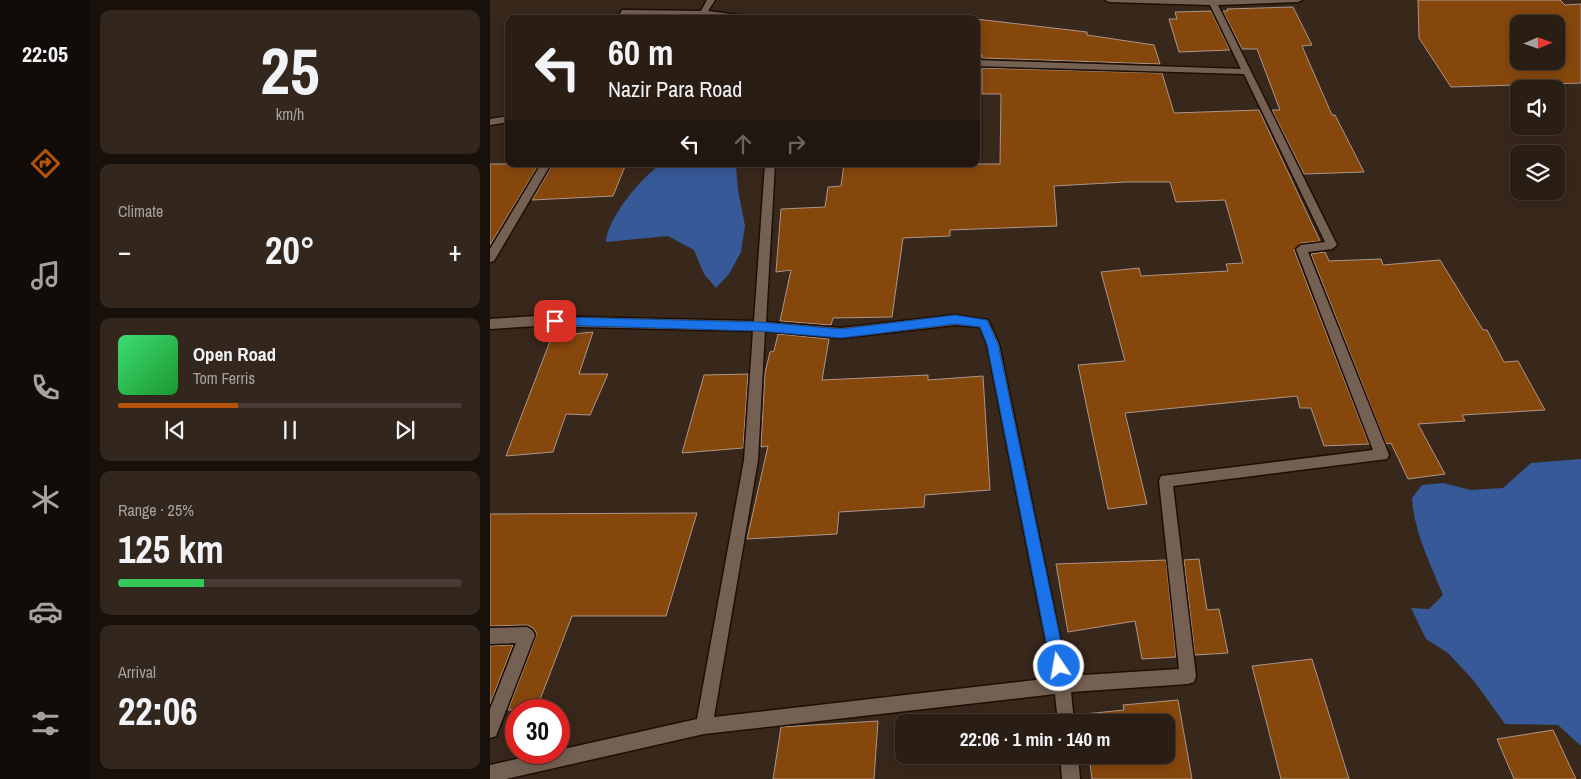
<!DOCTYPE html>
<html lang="en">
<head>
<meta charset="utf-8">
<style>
	body { margin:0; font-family:"Archivo Narrow",sans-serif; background:#32261d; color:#f1f3f6; height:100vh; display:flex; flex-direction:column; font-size:19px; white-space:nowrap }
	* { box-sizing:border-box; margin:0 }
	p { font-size:16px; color:#a5a2a0 }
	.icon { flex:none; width:28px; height:28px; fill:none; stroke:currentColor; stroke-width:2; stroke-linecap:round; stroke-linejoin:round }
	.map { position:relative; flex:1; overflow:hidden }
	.panel { display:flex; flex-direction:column; gap:10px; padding:10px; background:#17100b; width:400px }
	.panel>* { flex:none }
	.guide { position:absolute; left:15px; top:15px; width:475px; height:152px; border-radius:10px; box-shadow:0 2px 12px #0003,0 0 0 1px #463b34; background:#2a1d14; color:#f1f3f6; overflow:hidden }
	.needle { width:32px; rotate:88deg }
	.controls { position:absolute; left:1020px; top:15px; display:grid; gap:10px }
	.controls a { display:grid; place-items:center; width:55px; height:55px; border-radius:10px; background:#2a1d14; box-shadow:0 2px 12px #0003,0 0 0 1px #463b34; font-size:25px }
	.speed { position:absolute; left:15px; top:699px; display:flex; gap:10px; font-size:25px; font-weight:700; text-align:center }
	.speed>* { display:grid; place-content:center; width:65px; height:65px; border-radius:50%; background:#2a1d14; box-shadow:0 2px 12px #0003,0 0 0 1px #463b34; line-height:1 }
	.speed .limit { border:8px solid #d22; background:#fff; color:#111 }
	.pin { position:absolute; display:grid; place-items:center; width:42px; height:42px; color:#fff; margin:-21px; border-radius:10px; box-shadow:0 2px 8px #0006 }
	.me { position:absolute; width:55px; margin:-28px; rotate:348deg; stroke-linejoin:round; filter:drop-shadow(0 0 4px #0008) }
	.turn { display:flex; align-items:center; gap:18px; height:105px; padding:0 20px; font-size:22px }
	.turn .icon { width:65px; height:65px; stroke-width:2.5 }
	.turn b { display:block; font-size:35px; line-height:42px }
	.lanes { display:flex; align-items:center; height:48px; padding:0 20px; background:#0003; justify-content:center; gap:25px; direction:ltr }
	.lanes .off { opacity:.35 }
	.big { font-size:38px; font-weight:700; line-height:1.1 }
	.panel .tile { flex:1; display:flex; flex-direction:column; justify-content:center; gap:8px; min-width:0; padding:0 18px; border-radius:10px; background:#32261d }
	.panel .dial { align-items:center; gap:0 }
	.dial b { font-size:65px; line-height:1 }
	.song { display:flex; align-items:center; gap:15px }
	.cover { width:60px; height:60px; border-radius:8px; background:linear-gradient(135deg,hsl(140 70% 55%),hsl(130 70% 35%)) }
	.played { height:5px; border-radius:2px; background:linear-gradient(90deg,#b45309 35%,#463b34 35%) }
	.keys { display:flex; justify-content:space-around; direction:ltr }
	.heat { display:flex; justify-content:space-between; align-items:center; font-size:28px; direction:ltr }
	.charge { height:8px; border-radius:4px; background:linear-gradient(90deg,#34c759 25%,#463b34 0) }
	.trip { position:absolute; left:405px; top:714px; width:280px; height:50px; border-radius:10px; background:#2a1d14; box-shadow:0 2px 12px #0003,0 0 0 1px #463b34; font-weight:700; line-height:50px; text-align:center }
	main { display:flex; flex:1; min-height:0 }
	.tab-bar { display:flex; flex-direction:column; width:90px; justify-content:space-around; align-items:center; background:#110c08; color:#a5a2a0 }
	.tab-bar .icon { width:35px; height:35px }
	.tab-bar .on { color:#b45309 }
	.tab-bar b { font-size:22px; color:#f1f3f6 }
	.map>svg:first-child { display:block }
	.water { fill:#375997 }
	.building { fill:#86470d; stroke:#ac9688; fill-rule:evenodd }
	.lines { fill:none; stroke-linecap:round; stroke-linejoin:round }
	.street-casing { stroke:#1e0f05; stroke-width:3 }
	.street { fill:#756154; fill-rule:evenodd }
	.route { fill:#1a73e8; stroke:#114b97 }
</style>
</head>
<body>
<main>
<nav class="tab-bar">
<b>22:05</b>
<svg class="icon on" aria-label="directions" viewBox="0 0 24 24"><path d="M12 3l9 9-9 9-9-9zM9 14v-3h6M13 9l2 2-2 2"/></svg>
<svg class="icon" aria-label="music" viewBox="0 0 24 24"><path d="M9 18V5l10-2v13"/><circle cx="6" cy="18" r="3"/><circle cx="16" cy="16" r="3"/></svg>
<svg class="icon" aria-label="phone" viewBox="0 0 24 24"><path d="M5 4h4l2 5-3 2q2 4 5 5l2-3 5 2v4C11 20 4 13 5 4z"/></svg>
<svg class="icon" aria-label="climate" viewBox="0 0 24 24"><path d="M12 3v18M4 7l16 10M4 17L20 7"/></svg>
<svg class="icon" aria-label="car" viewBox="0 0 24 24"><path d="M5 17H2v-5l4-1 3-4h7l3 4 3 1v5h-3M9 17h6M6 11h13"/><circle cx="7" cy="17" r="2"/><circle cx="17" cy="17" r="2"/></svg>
<svg class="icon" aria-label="filters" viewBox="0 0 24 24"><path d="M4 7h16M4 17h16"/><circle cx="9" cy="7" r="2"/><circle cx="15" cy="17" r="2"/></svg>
</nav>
<section class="panel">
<div class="tile dial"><b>25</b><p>km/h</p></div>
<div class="tile"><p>Climate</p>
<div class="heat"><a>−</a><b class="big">20°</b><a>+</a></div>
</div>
<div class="tile">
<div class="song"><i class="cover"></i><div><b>Open Road</b><p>Tom Ferris</p></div></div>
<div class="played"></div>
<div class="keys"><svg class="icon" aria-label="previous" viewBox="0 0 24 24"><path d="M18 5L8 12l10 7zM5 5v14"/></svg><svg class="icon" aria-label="pause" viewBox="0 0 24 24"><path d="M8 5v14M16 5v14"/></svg><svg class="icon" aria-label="next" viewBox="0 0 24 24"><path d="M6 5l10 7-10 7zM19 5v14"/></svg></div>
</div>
<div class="tile"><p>Range · 25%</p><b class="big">125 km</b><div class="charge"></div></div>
<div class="tile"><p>Arrival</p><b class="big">22:06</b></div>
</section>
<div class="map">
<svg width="1091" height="779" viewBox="0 0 1091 779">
	<rect width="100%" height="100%" fill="#38271b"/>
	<g class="water">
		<path d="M171 164H230L246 167 248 190 255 226 251 252 239 274 226 288 214 274 204 250 178 236 116 242C117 218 152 177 171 164Z"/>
		<path d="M1091 459V746L1068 725 1015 724 984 681 958 653 936 639 921 608 939 609 953 595C940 563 924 532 922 498L932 485 953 483 981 490 1013 488 1041 463Z"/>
	</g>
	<g class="building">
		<path d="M928 0H1070L1075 5 1091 4V83L961 87 929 38ZM1029 24H1066V61H1029Z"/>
		<path d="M803 7 822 45 812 46 842 115H845L874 172 814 174 782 110H790L767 49H752L733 11H738L737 9Z"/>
		<path d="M721 11 740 50 689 52 679 19H687L685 12Z"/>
		<path d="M486 19 597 32V35L664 45 670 64 492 58V55H486Z"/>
		<path d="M492 68 672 73 684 113 769 110 830 241 811 243 804 250 879 444 834 446 821 408H810L807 396 635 413 657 504 618 509 588 365 635 361 611 272 649 268 651 276 738 271 736 264 753 263 735 200 686 202 680 182H636L564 186 567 226 460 230V236L413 238 402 317 343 318 341 325 290 321 301 270 286 272 291 209 335 207 338 187 351 186 354 164H510L511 94H492Z"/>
		<path d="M0 164H49L0 245Z"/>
		<path d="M63 164H136L123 196 42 200Z"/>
		<path d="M835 252 839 261 891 259 893 265 950 260 993 330H997L1014 362 1028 361 1055 410 972 415 975 421 928 424 955 474 918 479 901 443 896 444 821 254Z"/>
		<path d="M103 332 89 374H118L100 415 76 414 63 452 16 456 62 336Z"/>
		<path d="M288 334 339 339 332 380 438 375V380L493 376 500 490 435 495 434 507 349 512 347 534 257 539 278 446 271 447 275 373 280 352 284 351Z"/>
		<path d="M258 374 253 448 192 453 214 375Z"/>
		<path d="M207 513 176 616H82L46 710H18L47 634 43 628 37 625 0 626V514Z"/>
		<path d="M709 559 717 610 729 609 738 653 705 655 694 560Z"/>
		<path d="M676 560 686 657 652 659 645 621 578 632 566 564Z"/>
		<path d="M23 645 0 704V646Z"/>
		<path d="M822 659 859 779H791L762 666Z"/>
		<path d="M688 700 702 779H602L599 755H676V722H595L594 714 634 710 633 705Z"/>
		<path d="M388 721 384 779H283L291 727Z"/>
		<path d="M1063 730 1086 779H1024L1007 739Z"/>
	</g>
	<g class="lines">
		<g class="street-casing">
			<g id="street">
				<path d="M217 0H225L218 11 248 15V19L213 15 138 14 135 19H127L132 10H135L211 11Z"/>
				<path d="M615 0H812L808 2 728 5 847 245 842 249 818 252 899 455 897 459 683 486 706 676 704 682 698 684 581 692 584 722H568L565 694 214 734 16 779H0V765L58 752H69V750L207 719 254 460 263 331 47 326 0 329V319L47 316 264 321 275 164H285L276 322 351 328 465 315 498 320 509 344 578 676 689 669 669 481 671 476 883 450 806 249 811 245 835 242 754 74 486 66V60L751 69 720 5 619 2ZM465 325 490 327 497 344 563 678 224 717 268 460 275 331 351 338Z"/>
				<path d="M19 116V122L0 125V119Z"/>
				<path d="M51 164H61L4 261 0 262V249Z"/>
				<path d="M37 627 42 630 45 635 6 736 0 738V709L26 643 0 644V628Z"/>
				<path d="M570 755H588L590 779H572Z"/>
			</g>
		</g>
		<use href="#street" class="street"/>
	</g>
	<path class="route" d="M465 315 497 320 508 344 576 666 574 672 569 674 564 672 561 666 497 344 490 327 465 324 351 338 269 331 65 325 60 321 65 317 269 322 351 329Z"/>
</svg>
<div class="controls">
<a><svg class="needle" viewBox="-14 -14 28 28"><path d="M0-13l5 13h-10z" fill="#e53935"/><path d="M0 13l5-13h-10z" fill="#a5a2a0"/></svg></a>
<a><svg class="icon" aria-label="sound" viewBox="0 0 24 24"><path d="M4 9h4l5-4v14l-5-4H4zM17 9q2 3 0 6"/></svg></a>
<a><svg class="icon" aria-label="layers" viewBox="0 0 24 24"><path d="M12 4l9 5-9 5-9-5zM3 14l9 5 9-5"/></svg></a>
</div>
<div class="speed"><div class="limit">30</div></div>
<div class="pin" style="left:65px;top:321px;background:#d93025"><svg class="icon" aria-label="arrive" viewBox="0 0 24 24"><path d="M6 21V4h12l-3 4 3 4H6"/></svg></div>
<svg class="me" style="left:569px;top:666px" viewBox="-20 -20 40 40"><circle r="17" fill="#1a73e8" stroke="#fff" stroke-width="3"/><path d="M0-11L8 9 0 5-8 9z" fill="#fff"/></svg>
<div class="trip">22:06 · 1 min · 140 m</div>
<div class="guide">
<div class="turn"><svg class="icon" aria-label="left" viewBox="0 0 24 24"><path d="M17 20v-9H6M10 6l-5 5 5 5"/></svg><div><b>60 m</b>Nazir Para Road</div></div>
<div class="lanes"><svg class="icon" aria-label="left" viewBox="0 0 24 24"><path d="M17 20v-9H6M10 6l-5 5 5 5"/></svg><svg class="icon off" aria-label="ahead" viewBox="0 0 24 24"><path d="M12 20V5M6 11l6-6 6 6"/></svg><svg class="icon off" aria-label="right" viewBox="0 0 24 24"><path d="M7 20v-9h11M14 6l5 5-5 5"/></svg></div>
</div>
</div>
</main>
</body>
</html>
